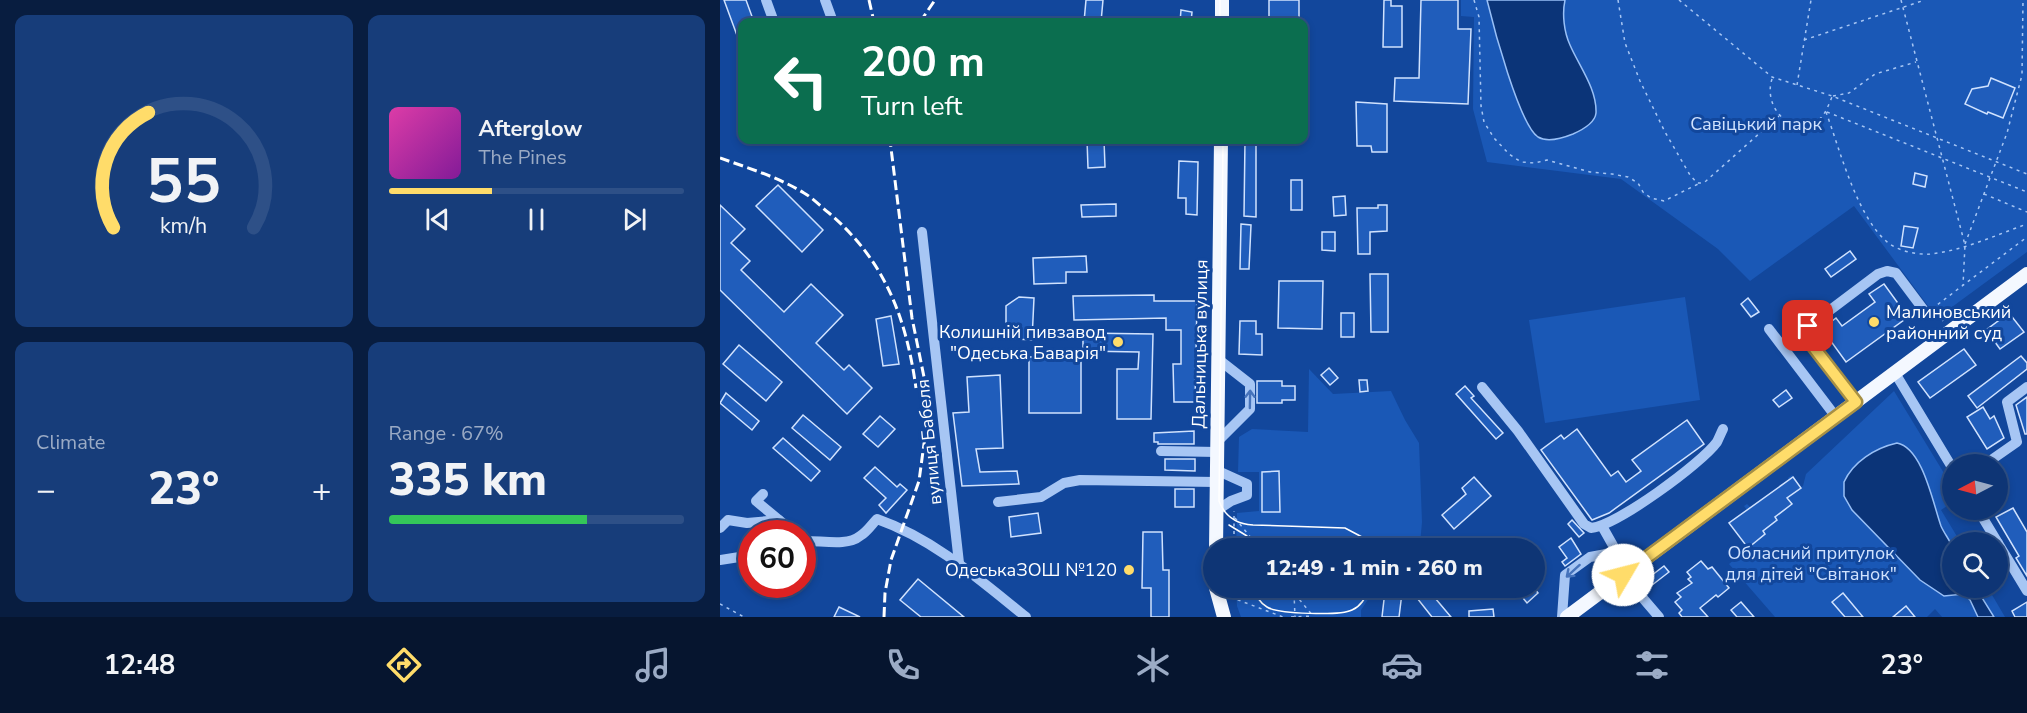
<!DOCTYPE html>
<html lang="en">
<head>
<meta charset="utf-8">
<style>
	body { margin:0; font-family:"Nunito Sans",sans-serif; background:#173d7a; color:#f1f3f6; height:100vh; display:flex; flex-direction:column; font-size:22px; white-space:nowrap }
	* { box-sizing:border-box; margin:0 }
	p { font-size:20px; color:#9babc5 }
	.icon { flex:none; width:33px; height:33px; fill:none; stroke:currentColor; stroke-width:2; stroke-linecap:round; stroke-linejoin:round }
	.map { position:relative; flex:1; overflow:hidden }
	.side { display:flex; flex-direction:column; gap:15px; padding:15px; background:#081d40; width:720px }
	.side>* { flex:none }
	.top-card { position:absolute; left:18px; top:18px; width:570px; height:126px; border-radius:12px; box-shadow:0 3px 9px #0003,0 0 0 2px #2e5087; background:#0b6e4f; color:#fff; overflow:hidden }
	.needle { width:39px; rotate:264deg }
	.buttons { position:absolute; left:1222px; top:454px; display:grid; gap:12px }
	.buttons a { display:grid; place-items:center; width:66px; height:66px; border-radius:50%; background:#0e3575; box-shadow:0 3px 9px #0003,0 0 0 2px #2e5087; font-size:30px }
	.speed { position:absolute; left:18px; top:520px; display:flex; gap:12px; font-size:30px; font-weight:700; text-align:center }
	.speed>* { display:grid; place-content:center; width:78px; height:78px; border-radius:50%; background:#0e3575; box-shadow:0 3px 9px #0003,0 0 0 2px #2e5087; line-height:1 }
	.speed .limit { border:9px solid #d22; background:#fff; color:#111 }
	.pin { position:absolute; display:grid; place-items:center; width:51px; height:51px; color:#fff; margin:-26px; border-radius:12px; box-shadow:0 3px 9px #0006 }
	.me { position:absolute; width:66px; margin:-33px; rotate:53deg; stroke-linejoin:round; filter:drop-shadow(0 0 4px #0008) }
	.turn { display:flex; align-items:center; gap:21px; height:126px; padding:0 24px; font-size:27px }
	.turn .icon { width:78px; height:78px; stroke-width:2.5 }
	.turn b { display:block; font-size:42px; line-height:51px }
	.big { font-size:45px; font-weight:800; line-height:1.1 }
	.side .widget { flex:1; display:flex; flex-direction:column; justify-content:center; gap:9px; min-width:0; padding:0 21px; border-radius:12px; background:#173d7a }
	.side .dial { align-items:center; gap:0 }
	.dial svg { height:156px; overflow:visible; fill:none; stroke:#2e5087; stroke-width:7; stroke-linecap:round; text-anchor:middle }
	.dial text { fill:#f1f3f6; stroke:none }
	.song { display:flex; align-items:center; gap:18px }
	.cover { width:72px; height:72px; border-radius:9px; background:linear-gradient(135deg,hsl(320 70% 55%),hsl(290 70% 35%)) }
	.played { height:6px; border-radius:3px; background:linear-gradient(90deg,#ffdc6a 35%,#2e5087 35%) }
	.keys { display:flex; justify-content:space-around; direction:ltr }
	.heat { display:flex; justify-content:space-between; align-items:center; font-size:33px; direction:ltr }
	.charge { height:9px; border-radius:4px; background:linear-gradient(90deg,#34c759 67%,#2e5087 0) }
	.side .tiles { flex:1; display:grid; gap:15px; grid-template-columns:repeat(2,1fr) }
	.trip { position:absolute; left:483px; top:538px; width:342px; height:60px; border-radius:30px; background:#0e3575; box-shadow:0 3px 9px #0003,0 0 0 2px #2e5087; font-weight:800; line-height:60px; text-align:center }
	.menu { display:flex; height:96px; justify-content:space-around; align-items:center; background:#06152f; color:#9babc5 }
	.menu .icon { width:42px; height:42px }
	.menu .selected { color:#ffdc6a }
	.menu b { font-size:27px; color:#f1f3f6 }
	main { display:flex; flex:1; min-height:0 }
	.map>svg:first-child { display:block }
	.green { fill:#1a58b6 }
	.water { fill:#0b3478; stroke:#99c0f7; stroke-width:1.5 }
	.building { fill:#205dbb; stroke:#d0e2fe; stroke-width:1.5 }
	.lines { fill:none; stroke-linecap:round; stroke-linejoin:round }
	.path { stroke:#a7c6f4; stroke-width:1.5; stroke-dasharray:3 4.5; stroke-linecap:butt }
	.minor { stroke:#a7c6f4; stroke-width:10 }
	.major { stroke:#f4f8ff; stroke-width:14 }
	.tram { stroke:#fff; stroke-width:1.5 }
	.rail { stroke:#fff; stroke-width:3; stroke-dasharray:10 4.5; stroke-linecap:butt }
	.oneway { stroke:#4673bb }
	.route-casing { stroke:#a68f45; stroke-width:15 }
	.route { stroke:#ffdc6a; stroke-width:10 }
	.poi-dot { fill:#ffdc6a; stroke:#12479c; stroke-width:2 }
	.labels { text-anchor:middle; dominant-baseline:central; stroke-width:6; stroke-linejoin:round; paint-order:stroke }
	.park-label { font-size:18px; fill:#d0e2fe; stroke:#12479c }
	.poi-label { font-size:18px; fill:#fff; stroke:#12479c; text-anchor:end }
	.street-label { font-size:18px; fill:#fff; stroke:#12479c }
</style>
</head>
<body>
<main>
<section class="side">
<div class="tiles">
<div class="widget dial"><svg viewBox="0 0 100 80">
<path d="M14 69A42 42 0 1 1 86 69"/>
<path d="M14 69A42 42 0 0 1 32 10" stroke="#ffdc6a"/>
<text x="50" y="56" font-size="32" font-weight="700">55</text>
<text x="50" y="72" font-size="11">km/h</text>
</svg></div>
<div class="widget">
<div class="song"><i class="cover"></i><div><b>Afterglow</b><p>The Pines</p></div></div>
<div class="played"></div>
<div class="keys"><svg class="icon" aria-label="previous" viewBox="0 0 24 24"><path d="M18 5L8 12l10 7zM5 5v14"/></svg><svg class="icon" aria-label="pause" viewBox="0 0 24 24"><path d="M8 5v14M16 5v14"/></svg><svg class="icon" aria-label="next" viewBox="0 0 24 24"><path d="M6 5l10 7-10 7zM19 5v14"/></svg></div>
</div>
<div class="widget"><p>Climate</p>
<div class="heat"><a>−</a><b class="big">23°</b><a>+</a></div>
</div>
<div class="widget"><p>Range · 67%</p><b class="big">335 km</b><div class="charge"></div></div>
</div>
</section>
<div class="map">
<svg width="1307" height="617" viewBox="0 0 1307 617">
	<rect width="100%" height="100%" fill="#12479c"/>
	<g class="green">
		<path d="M741 0H1307V252L1217 318 1134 206 1030 281 998 249 901 179 767 162 753 109 754 17 741 16Z"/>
		<path d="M965 297 980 400 825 423 809 320Z"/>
		<path d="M589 369 613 394 671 391 685 420 699 443 702 522 700 544H666L665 549H516L517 513 539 511V472H518L519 437 532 429 588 432Z"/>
		<path d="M1174 391 1233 488V502L1221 510 1241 543H1233V588H1268L1285 617H1222L1215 609 1207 617H1055L1009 564 1045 534 1024 506 1027 504 1031 508 1069 480 1068 478 1072 475 1081 487 1083 486 1086 474Z"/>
		<path d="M516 588H665L664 599 649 598 641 610V617H521L517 606Z"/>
	</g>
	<g class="water">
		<path d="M767 0H845C842 14 844 32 850 45 859 66 877 89 876 113 875 123 862 130 853 134 843 138 828 143 818 137 799 124 773 25 767 0Z"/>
		<path d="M1177 443C1203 448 1213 504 1221 526 1224 533 1229 539 1232 546 1236 557 1233 576 1233 588H1256L1274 617H1258L1250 600 1244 594 1224 596 1200 580 1132 510 1124 496V482C1133 462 1155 448 1177 443Z"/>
	</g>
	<g class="building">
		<path d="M4 0H26L34 22H22V49Z"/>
		<path d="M366 0H383L381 22H364Z"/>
		<rect x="549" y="0" width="30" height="22"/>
		<path d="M664 0H671V6H682V47H663Z"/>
		<path d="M701 0H738V29H751L748 104 674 101 675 78H699Z"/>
		<path d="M461 10 472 12 471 22H460Z"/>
		<path d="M1271 78 1295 88 1283 118 1268 112 1267 114 1245 104 1252 89 1268 86Z"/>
		<path d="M636 102 667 104V152H652L651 146H637Z"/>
		<path d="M367 140H384L385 167 368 168Z"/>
		<path d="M525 140H536V217L524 216Z"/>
		<path d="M459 161 478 162 477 215 466 214V198H458Z"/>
		<path d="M1195 173 1207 176 1205 187 1193 184Z"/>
		<rect x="571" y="180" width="11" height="30"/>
		<path d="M58 185 103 230 82 252 36 206Z"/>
		<path d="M625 196 626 215 614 216 613 197Z"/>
		<path d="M396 204V216L362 217 361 205Z"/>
		<path d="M0 205 25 229 11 243 30 261 21 270 64 312 91 284 123 315 96 343 124 370 129 365 152 388 127 414 0 290Z"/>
		<path d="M658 205H667V231L650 232V254H638L637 208H658Z"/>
		<path d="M521 224 531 225 529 269H520Z"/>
		<path d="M1184 226 1198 228 1193 248 1181 246Z"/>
		<path d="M602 232H615V251L602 250Z"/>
		<path d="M1130 251 1136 259 1111 277 1105 269Z"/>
		<path d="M366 256 367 272H346V283L314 284 313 258Z"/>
		<path d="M650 274H668V332H651Z"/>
		<path d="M559 281H603L602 329 558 328Z"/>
		<path d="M1164 284 1188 317 1126 362 1102 329 1116 318 1122 326 1155 302 1149 294Z"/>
		<path d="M434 295V301H477L475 402H454L453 364H461V330H446V318L354 320 353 296Z"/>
		<path d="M299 297 314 298 312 340 296 339 286 332V306Z"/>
		<path d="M1028 298 1039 312 1031 317 1021 304Z"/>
		<rect x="621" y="313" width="13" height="24"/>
		<path d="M1289 313 1304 332 1280 349 1266 330Z"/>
		<path d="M171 316 179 364 163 366 156 319Z"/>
		<path d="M520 321H536V334H542V355L519 354Z"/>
		<path d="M363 333 433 334 431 419H397V369H418L419 352 363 351Z"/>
		<path d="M19 345 62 382 46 401 3 364Z"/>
		<path d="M1244 349 1256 365 1210 398 1198 382Z"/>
		<path d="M361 356V413H309V357Z"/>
		<path d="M1301 356 1307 363V369L1257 408 1248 396Z"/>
		<path d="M609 368 618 378 610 385 601 375Z"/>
		<path d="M280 375 283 448 256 449 260 472 297 471 299 484 242 486 233 413 249 412 247 377Z"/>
		<path d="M639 380H647L648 391 640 392Z"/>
		<path d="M537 381H562V386H575V400H562V403H537Z"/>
		<path d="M745 386 754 396 751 398 783 433 776 439 736 394Z"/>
		<path d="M1066 390 1072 398 1059 407 1053 400Z"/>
		<path d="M6 393 39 421 32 430 0 403Z"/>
		<path d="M1307 397V434H1305L1296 405Z"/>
		<path d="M1263 407 1270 419 1274 416 1284 438 1267 449 1247 417Z"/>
		<path d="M83 415 121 447 110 460 72 428Z"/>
		<path d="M160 416 175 429 158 447 143 434Z"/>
		<path d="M967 420 984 444 889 513 872 520 821 450 841 435 844 439 857 429 891 476 898 471 906 482 921 471 912 460Z"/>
		<path d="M474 431V444H438V442H434V433Z"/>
		<path d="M63 438 100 471 91 481 53 448Z"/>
		<path d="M445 459H475V471L445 470Z"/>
		<path d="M155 467 177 487 180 484 187 490 166 513 159 505 166 498 144 478Z"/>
		<path d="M559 471 560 512H542V472Z"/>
		<path d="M754 477 771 496 734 529 722 515 746 494 742 488Z"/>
		<path d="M1073 477 1081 488 1067 498 1072 504 1055 517 1057 520 1043 531 1045 534 1028 548 1009 523Z"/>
		<rect x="455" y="489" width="19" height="18"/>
		<path d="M1293 508 1307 532V576L1296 558 1299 556 1276 517Z"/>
		<path d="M318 513 321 533 291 537 289 517Z"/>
		<path d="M852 520 864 533 859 537 848 524Z"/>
		<path d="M423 532H442L443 570H449V617H431V588H422Z"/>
		<path d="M851 538 861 554 845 566 842 562 847 558 839 547Z"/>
		<path d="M981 561 988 569 992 567 1009 588 998 597 996 595 980 608 988 617H962L959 613 962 610 955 602 961 597 957 593 972 583 968 579 971 577 967 572Z"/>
		<path d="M944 566 949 572 927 589 923 582Z"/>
		<path d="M198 579 244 617H201L180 600Z"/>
		<path d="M700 588H711L717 596 715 598 731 617H712L693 593Z"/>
		<path d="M795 588H814L818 593 807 603Z"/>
		<path d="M665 591 682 593 679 617H662Z"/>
		<path d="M1123 593 1143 617H1125L1112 602Z"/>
		<path d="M1021 602 1034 617H1017L1011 610Z"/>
		<path d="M1307 602V617H1295L1292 611Z"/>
		<path d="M1186 606 1195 617H1173Z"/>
		<path d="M119 607 140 617H114Z"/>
		<path d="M773 609 774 617H749V611Z"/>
	</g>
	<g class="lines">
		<g class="path">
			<path d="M754 0 759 17 761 106 764 122 774 138 789 154 801 162 815 163 827 160 870 172 892 174 908 177 918 183 923 192 931 198 944 201 980 183"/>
			<path d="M898 0 905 43 920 81 945 132 970 175 977 183H983L986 181 1059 116"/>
			<path d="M959 0 1052 77 1112 96 1307 174"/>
			<path d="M1181 0 1245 245 1243 285"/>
			<path d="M1084 40 1205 0"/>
			<path d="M1052 79C1043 106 1069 137 1097 121 1105 116 1108 106 1112 97"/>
			<path d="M1077 85 1091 0"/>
			<path d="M1113 96 1129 93 1155 74 1196 62"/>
			<path d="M1106 112C1120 150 1136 214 1166 241 1177 251 1196 255 1210 254 1242 251 1276 235 1307 224"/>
			<path d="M1107 112 1307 192"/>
			<path d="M1264 194 1307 212"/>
			<path d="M1245 244 1287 133 1302 75 1303 0"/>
			<path d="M1223 321 1213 308 1307 237"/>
			<path d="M515 518 540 549"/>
			<path d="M514 549V511"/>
			<path d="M513 588V598L563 617"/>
			<path d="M570 588 593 616"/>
			<path d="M574 593 575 617"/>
			<path d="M0 604 24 617"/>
			<path d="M571 617 593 616"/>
		</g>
		<g class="minor">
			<path d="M46 0 54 22"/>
			<path d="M105 0 113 22"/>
			<path d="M202 232 239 563"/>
			<path d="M1049 329 1116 417"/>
			<path d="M1175 373 1233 469"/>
			<path d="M762 387 798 431 864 524 871 528C896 526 981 464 997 442 999 438 1001 433 1003 429"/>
			<path d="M1136 402 1085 336V329L1158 274 1167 271 1176 273 1203 309"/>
			<path d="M497 442 530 409V384L498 359"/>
			<path d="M441 451 497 452"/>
			<path d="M1264 465 1297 442 1287 402 1307 387"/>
			<path d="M43 494 36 501 76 534"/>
			<path d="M278 502 321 497 344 483 360 480 496 482"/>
			<path d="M1258 510 1278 543"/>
			<path d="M496 511 511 501 527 495V484L496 470"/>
			<path d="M882 526 908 572"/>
			<path d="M0 528 8 520 27 523 59 520"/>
			<path d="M82 541C100 540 127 547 140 536 147 532 152 524 157 519 214 539 260 580 306 617"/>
			<path d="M1278 543 1307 591"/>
			<path d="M0 560 32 555"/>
			<path d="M903 575 939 617"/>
			<path d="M842 617 845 575 870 557 897 552"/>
		</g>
		<g class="major">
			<path d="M502 22V0"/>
			<path d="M496 549 501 140"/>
			<path d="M496 588 504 617"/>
			<path d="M847 617 1307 274"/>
		</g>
		<g class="tram">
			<path d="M500 22V0"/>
			<path d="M503 140 499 501C505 517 516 524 533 525L625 528 642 537 648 549"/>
			<path d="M509 525 527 536 534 549"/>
			<path d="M534 588C536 596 540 603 547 607 558 614 620 616 632 610 641 606 646 598 648 588"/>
		</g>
		<g class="rail">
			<path d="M149 0 154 22"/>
			<path d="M200 22 215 0"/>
			<path d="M0 158C28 168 58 177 84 193 93 198 101 207 109 213 165 261 186 317 196 388"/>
			<path d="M164 617 165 593 171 560 199 481 206 429 204 377 192 318 170 140"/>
		</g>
	</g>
	<defs><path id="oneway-shaft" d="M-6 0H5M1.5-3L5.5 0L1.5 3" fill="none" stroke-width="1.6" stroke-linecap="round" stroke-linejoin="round" transform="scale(1.5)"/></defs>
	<g class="oneway">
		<use href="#oneway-shaft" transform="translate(530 399) rotate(-89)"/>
		<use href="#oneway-shaft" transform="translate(853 571) rotate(138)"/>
	</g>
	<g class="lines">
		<g class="route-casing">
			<path id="route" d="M903 575 1136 402 1085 336 1088 326"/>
		</g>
		<use href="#route" class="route"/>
	</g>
	<g class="poi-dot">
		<circle cx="1154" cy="322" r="6"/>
		<circle cx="398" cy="342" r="6"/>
		<circle cx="409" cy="570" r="6"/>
	</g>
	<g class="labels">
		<g class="park-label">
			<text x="1036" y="124">Савіцький парк</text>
			<text x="1091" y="553">Обласний притулок<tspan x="1091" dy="21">для дітей "Світанок"</tspan></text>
		</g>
		<g class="poi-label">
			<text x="1166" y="312" text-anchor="start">Малиновський<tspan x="1166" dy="21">районний суд</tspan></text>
			<text x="386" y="332">Колишній пивзавод<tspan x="386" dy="21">"Одеська Баварія"</tspan></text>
			<text x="397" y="570">ОдеськаЗОШ №120</text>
		</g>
		<g class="street-label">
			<text transform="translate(480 344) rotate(-89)">Дальницька вулиця</text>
			<text transform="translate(209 442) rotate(-96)">вулиця Бабеля</text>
		</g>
	</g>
</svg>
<div class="buttons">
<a><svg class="needle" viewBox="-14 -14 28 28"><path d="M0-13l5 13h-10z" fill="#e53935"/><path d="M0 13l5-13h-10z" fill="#9babc5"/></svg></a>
<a><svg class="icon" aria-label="search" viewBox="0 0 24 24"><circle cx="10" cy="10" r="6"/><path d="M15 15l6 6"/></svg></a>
</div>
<div class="speed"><div class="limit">60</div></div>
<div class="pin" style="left:1088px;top:326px;background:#d93025"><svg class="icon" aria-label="arrive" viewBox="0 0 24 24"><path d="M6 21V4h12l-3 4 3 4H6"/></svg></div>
<svg class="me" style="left:903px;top:575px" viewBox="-20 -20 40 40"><circle r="19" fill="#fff"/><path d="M0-13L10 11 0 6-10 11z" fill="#ffdc6a"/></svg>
<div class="trip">12:49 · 1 min · 260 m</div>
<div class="top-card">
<div class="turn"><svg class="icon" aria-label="left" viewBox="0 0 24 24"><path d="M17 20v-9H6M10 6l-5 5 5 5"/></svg><div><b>200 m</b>Turn left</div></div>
</div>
</div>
</main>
<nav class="menu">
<b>12:48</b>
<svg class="icon selected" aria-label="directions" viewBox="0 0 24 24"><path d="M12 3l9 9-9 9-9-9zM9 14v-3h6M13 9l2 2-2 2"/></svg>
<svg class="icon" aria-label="music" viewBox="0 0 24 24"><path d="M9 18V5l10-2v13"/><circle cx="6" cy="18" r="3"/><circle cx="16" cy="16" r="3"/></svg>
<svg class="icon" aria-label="phone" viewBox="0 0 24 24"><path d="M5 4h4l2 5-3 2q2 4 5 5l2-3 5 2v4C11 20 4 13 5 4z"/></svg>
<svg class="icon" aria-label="climate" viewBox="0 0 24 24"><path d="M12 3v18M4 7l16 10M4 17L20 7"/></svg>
<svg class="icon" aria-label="car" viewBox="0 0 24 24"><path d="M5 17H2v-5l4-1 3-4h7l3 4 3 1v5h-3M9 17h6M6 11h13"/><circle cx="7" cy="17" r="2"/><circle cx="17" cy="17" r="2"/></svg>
<svg class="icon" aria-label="filters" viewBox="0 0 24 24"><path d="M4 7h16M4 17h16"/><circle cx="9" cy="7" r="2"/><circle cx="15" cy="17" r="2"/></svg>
<b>23°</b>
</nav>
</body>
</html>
